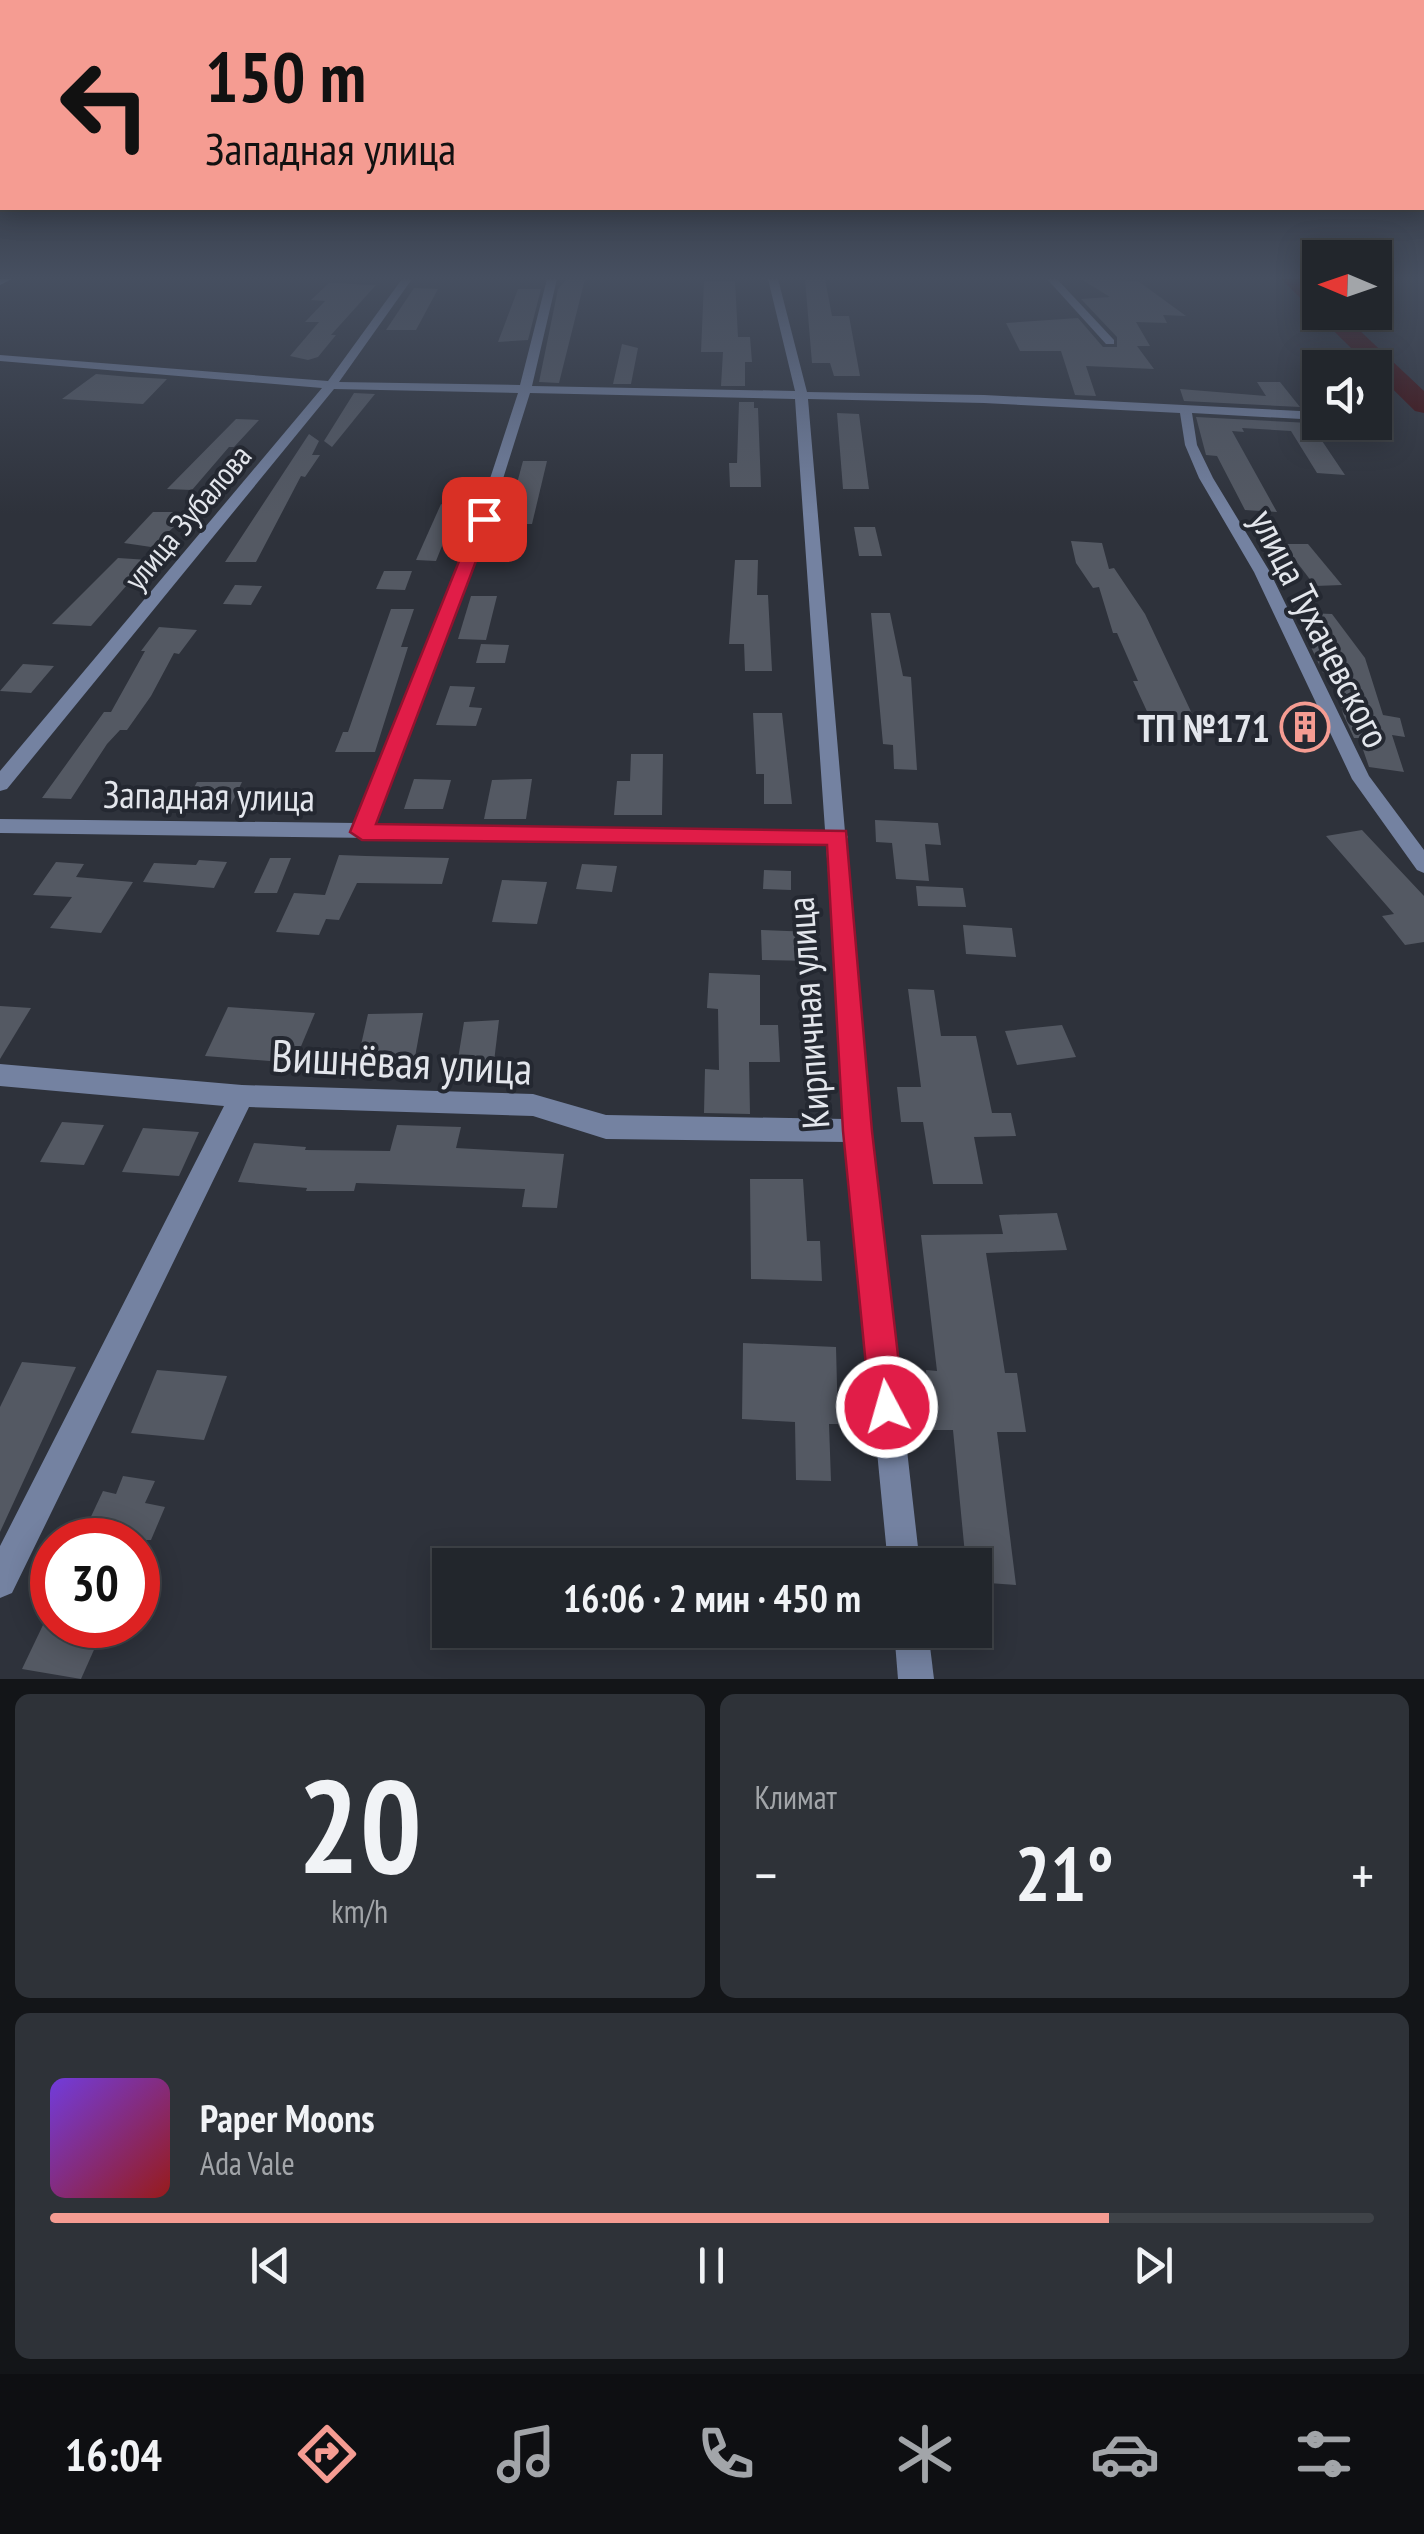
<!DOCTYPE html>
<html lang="ru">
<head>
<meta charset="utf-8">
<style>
	body { margin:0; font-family:"PT Sans Narrow",sans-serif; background:#2e3238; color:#f1f3f6; height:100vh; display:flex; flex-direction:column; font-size:38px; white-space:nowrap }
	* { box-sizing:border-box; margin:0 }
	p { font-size:32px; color:#a2a5a9 }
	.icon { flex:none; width:55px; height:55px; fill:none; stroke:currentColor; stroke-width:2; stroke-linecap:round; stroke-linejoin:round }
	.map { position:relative; height:1679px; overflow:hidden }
	.side { display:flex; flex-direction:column; gap:15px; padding:15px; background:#131518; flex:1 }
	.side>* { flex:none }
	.banner { position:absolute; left:0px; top:0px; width:1425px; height:210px; box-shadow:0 5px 25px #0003,0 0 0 2px #3f4348; background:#f59c92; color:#111; overflow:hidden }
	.needle { width:65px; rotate:272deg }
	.buttons { position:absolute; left:1302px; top:240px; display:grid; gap:20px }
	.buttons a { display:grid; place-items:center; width:90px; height:90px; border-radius:0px; background:#22262c; box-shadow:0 5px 25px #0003,0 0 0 2px #3f4348; font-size:50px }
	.speed { position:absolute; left:30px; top:1518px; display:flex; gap:20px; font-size:50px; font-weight:700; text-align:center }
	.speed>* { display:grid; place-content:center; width:130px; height:130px; border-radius:50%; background:#22262c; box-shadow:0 5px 25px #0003,0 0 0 2px #3f4348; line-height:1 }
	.speed .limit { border:15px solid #d22; background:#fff; color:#111 }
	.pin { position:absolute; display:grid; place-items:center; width:85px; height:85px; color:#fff; margin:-42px; border-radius:20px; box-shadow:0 5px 15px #0006 }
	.me { position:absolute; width:110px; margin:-55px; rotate:354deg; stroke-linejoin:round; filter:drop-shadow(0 0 8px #0008) }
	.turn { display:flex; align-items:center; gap:35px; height:210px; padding:0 40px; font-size:45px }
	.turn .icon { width:130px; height:130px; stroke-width:2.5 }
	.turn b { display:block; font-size:70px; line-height:85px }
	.big { font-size:75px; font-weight:600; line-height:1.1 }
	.side .tile { flex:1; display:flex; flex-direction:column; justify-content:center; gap:15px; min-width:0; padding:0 35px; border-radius:15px; background:#2e3238 }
	.side .dial { align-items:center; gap:0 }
	.dial b { font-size:130px; line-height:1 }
	.song { display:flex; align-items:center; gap:30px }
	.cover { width:120px; height:120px; border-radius:15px; background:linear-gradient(135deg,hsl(260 70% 55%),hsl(0 70% 35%)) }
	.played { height:10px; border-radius:5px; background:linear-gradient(90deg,#f59c92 80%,#3f4348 80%) }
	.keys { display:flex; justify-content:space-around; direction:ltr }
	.heat { display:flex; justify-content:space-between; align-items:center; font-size:55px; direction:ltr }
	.side .tiles { flex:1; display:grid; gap:15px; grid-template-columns:1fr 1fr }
	.tile:last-child { grid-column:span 2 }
	.trip { position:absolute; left:432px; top:1548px; width:560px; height:100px; border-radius:0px; background:#22262c; box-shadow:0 5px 25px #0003,0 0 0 2px #3f4348; font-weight:600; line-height:100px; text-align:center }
	.tabs { display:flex; height:160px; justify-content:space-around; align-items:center; background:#0e0f12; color:#a2a5a9 }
	.tabs .icon { width:70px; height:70px }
	.tabs .current { color:#f59c92 }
	.tabs b { font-size:45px; color:#f1f3f6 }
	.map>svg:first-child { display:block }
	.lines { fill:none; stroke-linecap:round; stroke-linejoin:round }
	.river { fill:#410506; fill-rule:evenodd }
	.building { fill:#545963 }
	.street { fill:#7482a1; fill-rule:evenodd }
	.secondary { fill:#99b0e1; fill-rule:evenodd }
	.route { fill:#e11d48; stroke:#92132f; stroke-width:2.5 }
	.labels { text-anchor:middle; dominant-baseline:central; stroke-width:8; stroke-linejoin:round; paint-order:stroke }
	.far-street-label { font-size:32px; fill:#e3e6ec; stroke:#242831 }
	.street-label { font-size:38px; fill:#e3e6ec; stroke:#242831 }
	.poi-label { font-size:38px; font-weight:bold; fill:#e3e6ec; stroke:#242831; text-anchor:end }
	.near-street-label { font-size:45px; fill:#e3e6ec; stroke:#242831 }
</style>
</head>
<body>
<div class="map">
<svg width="1424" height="1679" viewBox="0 0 1424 1679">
	<rect width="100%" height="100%" fill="#2e323b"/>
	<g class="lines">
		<path class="river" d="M1281 279H1304L1320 295V312H1340L1424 391V413L1415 411Z"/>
	</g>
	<g class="building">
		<path d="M567 279H585L559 383 539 382 558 289Z"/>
		<path d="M805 279H825L832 316H849L860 376H834L830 363H812Z"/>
		<path d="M1081 279 1138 281 1186 316 1163 315 1167 323 1136 322 1150 346H1137L1154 369 1086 366 1096 396 1075 395 1061 351H1020L1006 323 1078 318 1103 347H1117V337L1081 299 1110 297Z"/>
		<path d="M704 281H735L738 337H750L752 362H745V386H721L723 352H701Z"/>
		<path d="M329 283 376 285 331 335H336L318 357 308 360 290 356 319 322H305L325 301 311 300Z"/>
		<path d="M414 288 438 289 416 330H386Z"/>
		<path d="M518 289H541L528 340 498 342Z"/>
		<path d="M622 344 638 348 631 384H613Z"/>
		<path d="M96 374 131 377 167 379 143 404 62 399Z"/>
		<path d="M1257 382H1280L1300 407 1184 401 1180 389 1266 396Z"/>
		<path d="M354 393 375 394 332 447 324 441Z"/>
		<path d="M739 402H754V408H758L761 487H730L729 463H737Z"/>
		<path d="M837 413 859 414 869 489H843Z"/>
		<path d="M1196 417 1310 423 1345 475 1317 473 1291 431 1242 428 1244 432 1232 431 1277 512 1245 510 1217 456 1206 455Z"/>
		<path d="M236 419 259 420 234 447H229L192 490 167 489Z"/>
		<path d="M309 434 319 441 312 455H320L305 477 301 476 256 562H225Z"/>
		<path d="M523 461H547L532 524H506Z"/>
		<path d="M441 504 456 511 436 561 416 560Z"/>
		<path d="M153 512H191L151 547 124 543Z"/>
		<path d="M854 527H875L882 556H859Z"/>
		<path d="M1071 541 1102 543 1109 569 1114 568 1145 614 1195 720H1151L1133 681H1138L1117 633H1113L1099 587 1093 588 1076 563Z"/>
		<path d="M1283 544H1308L1342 585 1315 586Z"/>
		<path d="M118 558 149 560 91 626 52 624Z"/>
		<path d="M735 560H758L757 595H768L772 671H745L744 644H729Z"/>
		<path d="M384 571H412L405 590 376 589Z"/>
		<path d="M235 585 262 586 251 605 223 604Z"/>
		<path d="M471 596H497L486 640 458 639Z"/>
		<path d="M391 609H414L401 647H408L375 752H335L343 732H348Z"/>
		<path d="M871 613H890L903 676 911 677 917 770 894 769 893 745 883 744Z"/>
		<path d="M1308 613 1332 614 1365 658 1383 715 1400 718 1405 737 1392 735 1404 772 1369 767 1359 738H1354L1343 714 1335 674 1323 673 1306 636H1322Z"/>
		<path d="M159 627 197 630 179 654 174 653 151 696 127 730H120L107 744 71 799 42 798 104 712H111L145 651H141Z"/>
		<path d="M481 644 509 645 505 663H476Z"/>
		<path d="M23 664 54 666 31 693 0 691Z"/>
		<path d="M450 686 475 687 469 707 482 708 476 726 436 725Z"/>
		<path d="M753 713H782L792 804H764V774H756Z"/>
		<path d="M631 754H663L662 815H614L617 781H630Z"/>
		<path d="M414 779 451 780 443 809H404Z"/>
		<path d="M532 779 526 819H484L492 780Z"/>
		<path d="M197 782H242L230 807 184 806Z"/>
		<path d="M875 820 938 823 941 845 925 844 929 881 896 879 892 843 876 842Z"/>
		<path d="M1362 830 1424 896V942L1405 945 1382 916 1394 914 1326 836Z"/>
		<path d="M339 855 366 856 449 858 442 884 357 883 339 920 326 919 319 935 276 932 294 893 325 895Z"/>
		<path d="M270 858H291L277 893H254Z"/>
		<path d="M199 860 227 862 214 888 143 882 154 863 196 865Z"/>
		<path d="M56 862 84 864 76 877 133 882 101 933 50 928 72 897 33 895Z"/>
		<path d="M582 864 617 866 612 892 576 889Z"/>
		<path d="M764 870 791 871V890L763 889Z"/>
		<path d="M502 880 547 882 537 924 492 922Z"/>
		<path d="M916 886 963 888 966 907 918 906Z"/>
		<path d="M963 925 1012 928 1016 957 966 954Z"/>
		<path d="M761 930 812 932 814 961 762 960Z"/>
		<path d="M709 973 760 975V1025H778L780 1062H749L750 1114 704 1113 705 1069 719 1070 718 1009 707 1008Z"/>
		<path d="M908 989 934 990 941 1036H976L992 1113H1011L1016 1136 974 1137 983 1184H933L923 1122H901L897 1087H921Z"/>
		<path d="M0 1006 31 1008 0 1059Z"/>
		<path d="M228 1007 315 1013 294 1063 205 1056Z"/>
		<path d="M423 1013 415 1057 358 1058 368 1014Z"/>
		<path d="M499 1020 493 1070 456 1071 464 1022Z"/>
		<path d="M1062 1025 1076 1057 1017 1065 1005 1031Z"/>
		<path d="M62 1122 104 1125 84 1165 40 1162Z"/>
		<path d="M397 1125 461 1127 456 1148 564 1154 557 1208 522 1207 525 1189 356 1183 354 1191H306L307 1188 238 1182 254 1143 306 1147 305 1150 390 1151Z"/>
		<path d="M143 1128 199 1132 179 1176 122 1172Z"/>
		<path d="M750 1179H803L807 1241H820L822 1281 751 1279Z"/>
		<path d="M1057 1213 1067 1250 986 1253 1005 1373H1017L1026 1432H997L1016 1585 975 1582V1565H966L953 1430H932L926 1370 937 1371 921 1235 1003 1234 999 1215Z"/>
		<path d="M743 1343 836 1347 838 1424H829L831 1481 796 1480 795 1422 742 1419Z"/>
		<path d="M22 1362 76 1367 0 1532V1407Z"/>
		<path d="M157 1370 227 1376 204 1440 131 1433Z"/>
		<path d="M123 1476 155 1481 145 1503 165 1507 151 1540H80L103 1491 116 1494Z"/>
		<path d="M43 1625H105L81 1679 22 1669Z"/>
	</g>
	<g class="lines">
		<g class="street">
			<path d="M402 279H412L339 382 520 385 547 279H557L532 386 795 391 768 279H778L807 392 984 395 1320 412V420L1192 413 1197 445 1213 478 1270 572 1369 776 1424 850V873L1417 870 1352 779 1254 572 1199 478 1185 445 1180 413 984 403 808 399 845 832 848 837 846 841 871 1131 920 1565H888L847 1142 606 1139 533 1116 249 1107 12 1593 0 1598V1546L224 1106 0 1086V1064L242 1085 533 1094 606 1115 845 1119 826 844 0 833V819L356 823 466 552 518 393 334 389 7 789 0 791V771L322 388 0 361V355L328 381ZM530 393 795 399 825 830 375 824 480 552Z"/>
			<path d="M1047 279H1057L1114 340V344H1106Z"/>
			<path d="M894 1630H928L934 1679H898Z"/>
		</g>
		<path class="secondary" d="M0 279H12L0 285Z"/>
	</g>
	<linearGradient id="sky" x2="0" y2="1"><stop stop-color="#191c20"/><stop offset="0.54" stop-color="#464f60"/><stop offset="1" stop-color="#464f60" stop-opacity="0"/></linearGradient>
	<rect width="1424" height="514" fill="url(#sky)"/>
	<path class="route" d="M484 514 492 519 376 824 846 831 872 1131 904 1407 899 1419 887 1424 875 1419 870 1407 843 1131 827 845 362 840 350 832 476 519Z"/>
	<defs>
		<g id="building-ring" transform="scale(2.5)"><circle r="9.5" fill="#242831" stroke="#f59c92" stroke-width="1.5"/><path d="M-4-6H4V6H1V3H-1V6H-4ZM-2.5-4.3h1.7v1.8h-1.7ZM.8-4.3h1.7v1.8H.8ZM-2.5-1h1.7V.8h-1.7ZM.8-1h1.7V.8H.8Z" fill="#f59c92"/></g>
	</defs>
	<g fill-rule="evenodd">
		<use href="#building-ring" x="1305" y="727"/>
	</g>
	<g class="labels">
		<g class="far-street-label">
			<text transform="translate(187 517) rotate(-50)">улица Зубалова</text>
		</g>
		<g class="street-label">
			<text transform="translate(1321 628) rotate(63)">улица Тухачевского</text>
			<text transform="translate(209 795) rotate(1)">Западная улица</text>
			<text transform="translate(807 1013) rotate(-94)">Кирпичная улица</text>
		</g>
		<g class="poi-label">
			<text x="1270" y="727">ТП №171</text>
		</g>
		<g class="near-street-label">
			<text transform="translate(402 1061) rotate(3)">Вишнёвая улица</text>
		</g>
	</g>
</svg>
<div class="buttons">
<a><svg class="needle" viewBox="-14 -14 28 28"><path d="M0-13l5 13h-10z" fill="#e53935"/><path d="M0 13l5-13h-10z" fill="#a2a5a9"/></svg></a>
<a><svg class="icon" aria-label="sound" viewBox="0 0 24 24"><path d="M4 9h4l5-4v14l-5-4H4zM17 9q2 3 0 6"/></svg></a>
</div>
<div class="speed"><div class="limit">30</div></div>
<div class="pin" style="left:484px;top:519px;background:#d93025"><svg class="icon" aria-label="arrive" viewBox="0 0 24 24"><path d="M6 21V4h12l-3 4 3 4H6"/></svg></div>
<svg class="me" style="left:887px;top:1407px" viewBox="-20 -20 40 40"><circle r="17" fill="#e11d48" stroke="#fff" stroke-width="3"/><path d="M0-11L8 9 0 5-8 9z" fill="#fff"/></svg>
<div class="trip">16:06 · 2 мин · 450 m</div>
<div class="banner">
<div class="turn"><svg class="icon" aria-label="left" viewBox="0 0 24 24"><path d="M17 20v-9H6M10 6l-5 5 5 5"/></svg><div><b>150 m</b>Западная улица</div></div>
</div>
</div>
<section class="side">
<div class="tiles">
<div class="tile dial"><b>20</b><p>km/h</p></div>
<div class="tile"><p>Климат</p>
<div class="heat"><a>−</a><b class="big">21°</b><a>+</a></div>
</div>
<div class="tile">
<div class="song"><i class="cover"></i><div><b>Paper Moons</b><p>Ada Vale</p></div></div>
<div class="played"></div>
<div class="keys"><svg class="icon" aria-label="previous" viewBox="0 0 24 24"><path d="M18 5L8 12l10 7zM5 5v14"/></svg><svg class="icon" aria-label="pause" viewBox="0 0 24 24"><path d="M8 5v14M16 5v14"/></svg><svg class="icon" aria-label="next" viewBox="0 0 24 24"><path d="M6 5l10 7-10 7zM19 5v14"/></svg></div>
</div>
</div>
</section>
<nav class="tabs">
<b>16:04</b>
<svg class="icon current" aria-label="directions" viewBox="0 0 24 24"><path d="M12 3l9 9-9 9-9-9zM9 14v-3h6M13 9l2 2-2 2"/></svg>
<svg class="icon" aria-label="music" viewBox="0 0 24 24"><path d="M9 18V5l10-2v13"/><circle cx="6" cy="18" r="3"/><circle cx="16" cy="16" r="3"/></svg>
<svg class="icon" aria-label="phone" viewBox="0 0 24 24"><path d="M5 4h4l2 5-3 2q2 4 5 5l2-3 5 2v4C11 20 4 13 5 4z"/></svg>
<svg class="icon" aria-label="climate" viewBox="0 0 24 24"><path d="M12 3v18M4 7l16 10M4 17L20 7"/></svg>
<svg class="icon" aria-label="car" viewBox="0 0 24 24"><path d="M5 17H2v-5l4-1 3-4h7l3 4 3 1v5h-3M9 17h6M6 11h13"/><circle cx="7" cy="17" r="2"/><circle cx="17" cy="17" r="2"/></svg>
<svg class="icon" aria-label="filters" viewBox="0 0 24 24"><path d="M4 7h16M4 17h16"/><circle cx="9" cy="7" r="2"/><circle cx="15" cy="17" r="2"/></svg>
</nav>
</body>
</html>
